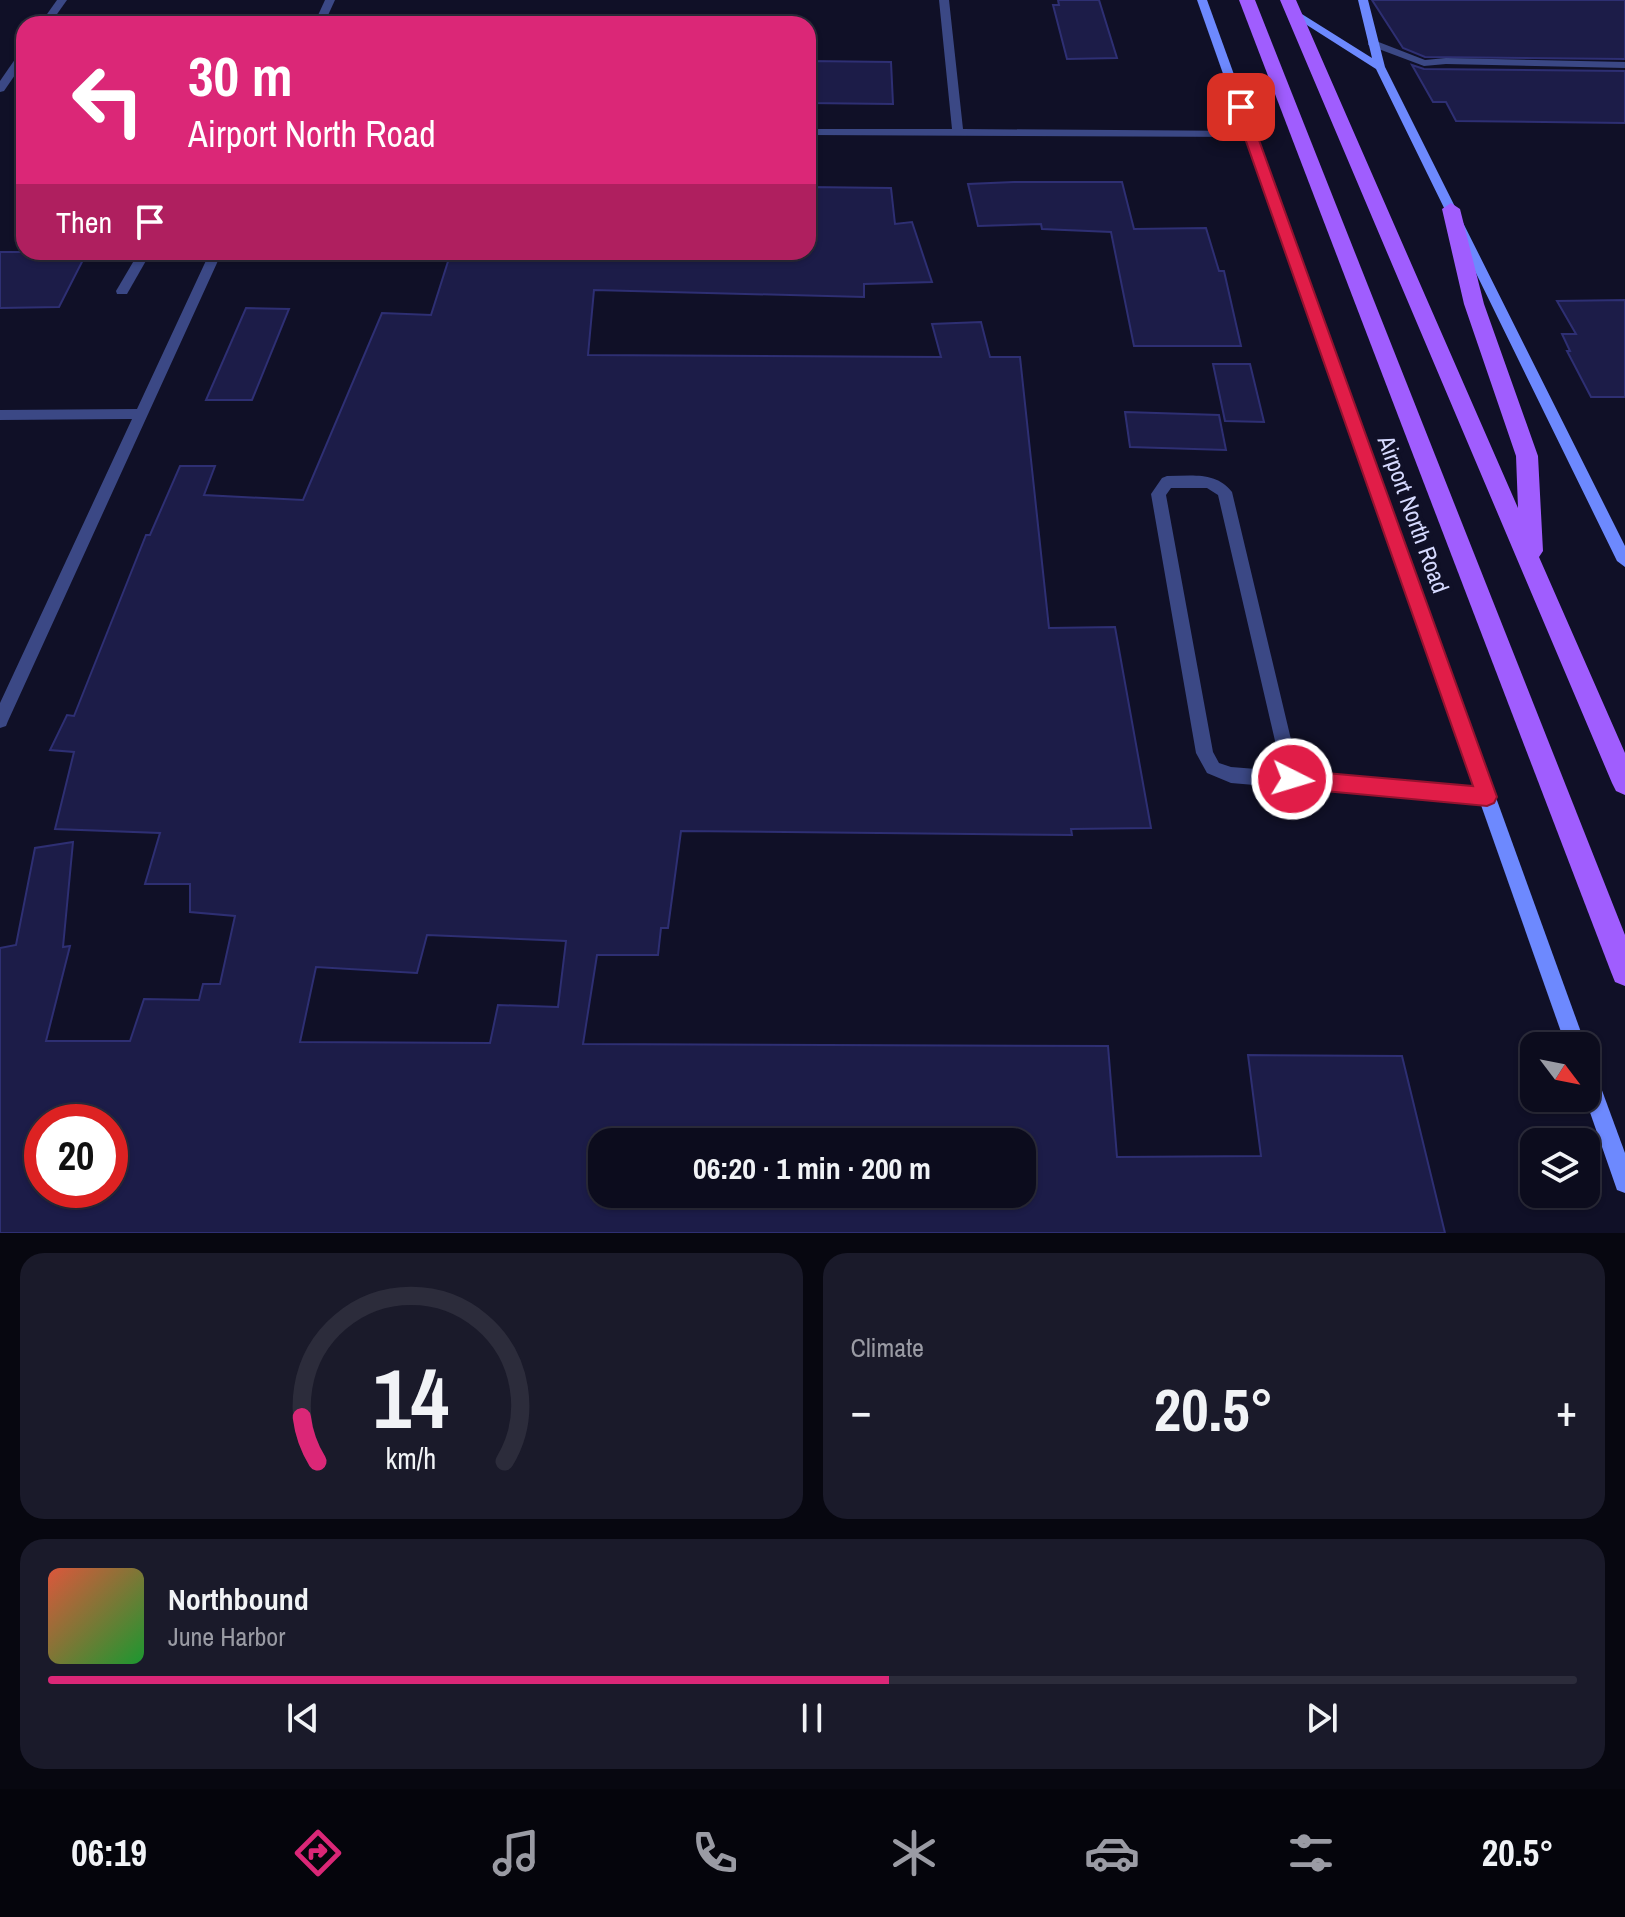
<!DOCTYPE html>
<html lang="en">
<head>
<meta charset="utf-8">
<style>
	body { margin:0; font-family:"Archivo Narrow",sans-serif; background:#1a1a2a; color:#f1f3f6; height:100vh; display:flex; flex-direction:column; font-size:30px; white-space:nowrap }
	* { box-sizing:border-box; margin:0 }
	p { font-size:26px; color:#9a9ba4 }
	.icon { flex:none; width:44px; height:44px; fill:none; stroke:currentColor; stroke-width:2; stroke-linecap:round; stroke-linejoin:round }
	.map { position:relative; height:1233px; overflow:hidden }
	.details { display:flex; flex-direction:column; gap:20px; padding:20px; background:#070710; flex:1 }
	.details>* { flex:none }
	.guide { position:absolute; left:16px; top:16px; width:800px; height:244px; border-radius:24px; box-shadow:0 2px 6px #0004,0 0 0 2px #2c2c3b; background:#db2777; color:#fff; overflow:hidden }
	.needle { width:52px; rotate:122deg }
	.tools { position:absolute; left:1520px; top:1032px; display:grid; gap:16px }
	.tools a { display:grid; place-items:center; width:80px; height:80px; border-radius:16px; background:#0c0c1d; box-shadow:0 2px 6px #0004,0 0 0 2px #2c2c3b; font-size:40px }
	.speed { position:absolute; left:24px; top:1104px; display:flex; gap:16px; font-size:40px; font-weight:700; text-align:center }
	.speed>* { display:grid; place-content:center; width:104px; height:104px; border-radius:50%; background:#0c0c1d; box-shadow:0 2px 6px #0004,0 0 0 2px #2c2c3b; line-height:1 }
	.speed .limit { border:12px solid #d22; background:#fff; color:#111 }
	.pin { position:absolute; display:grid; place-items:center; width:68px; height:68px; color:#fff; margin:-34px; border-radius:16px; box-shadow:0 4px 12px #0006 }
	.me { position:absolute; width:88px; margin:-44px; rotate:95deg; stroke-linejoin:round; filter:drop-shadow(0 0 6px #0008) }
	.turn { display:flex; align-items:center; gap:28px; height:168px; padding:0 40px; font-size:36px }
	.turn .icon { width:104px; height:104px; stroke-width:2.5 }
	.turn b { display:block; font-size:56px; line-height:68px }
	.then { display:flex; align-items:center; height:76px; padding:0 40px; background:#0003; gap:16px; font-size:30px }
	.big { font-size:60px; font-weight:700; line-height:1.1 }
	.details .widget { flex:1; display:flex; flex-direction:column; justify-content:center; gap:12px; min-width:0; padding:0 28px; border-radius:24px; background:#1a1a2a }
	.details .dial { align-items:center; gap:0 }
	.dial svg { height:208px; overflow:visible; fill:none; stroke:#2c2c3b; stroke-width:7; stroke-linecap:round; text-anchor:middle }
	.dial text { fill:#f1f3f6; stroke:none }
	.song { display:flex; align-items:center; gap:24px }
	.cover { width:96px; height:96px; border-radius:12px; background:linear-gradient(135deg,hsl(10 70% 55%),hsl(130 70% 35%)) }
	.played { height:8px; border-radius:4px; background:linear-gradient(90deg,#db2777 55%,#2c2c3b 55%) }
	.keys { display:flex; justify-content:space-around; direction:ltr }
	.heat { display:flex; justify-content:space-between; align-items:center; font-size:44px; direction:ltr }
	.details .tiles { flex:1; display:grid; gap:20px; grid-template-columns:1fr 1fr }
	.widget:last-child { grid-column:span 2 }
	.trip { position:absolute; left:588px; top:1128px; width:448px; height:80px; border-radius:24px; background:#0c0c1d; box-shadow:0 2px 6px #0004,0 0 0 2px #2c2c3b; font-weight:700; line-height:80px; text-align:center }
	.tab-bar { display:flex; height:128px; justify-content:space-around; align-items:center; background:#05050c; color:#9a9ba4 }
	.tab-bar .icon { width:56px; height:56px }
	.tab-bar .current { color:#db2777 }
	.tab-bar b { font-size:36px; color:#f1f3f6 }
	.map>svg:first-child { display:block }
	.building { fill:#1c1c48; stroke:#2e2f73; stroke-width:2; fill-rule:evenodd }
	.lines { fill:none; stroke-linecap:round; stroke-linejoin:round }
	.lane { fill:#3b4885; fill-rule:evenodd }
	.secondary { fill:#6d89fe; fill-rule:evenodd }
	.primary { fill:#a05dfe; fill-rule:evenodd }
	.route { fill:#e11d48; stroke:#92132f; stroke-width:2 }
	.labels { text-anchor:middle; dominant-baseline:central; stroke-width:8; stroke-linejoin:round; paint-order:stroke }
	.street-label { font-size:24px; fill:#d6daff; stroke:#101027 }
</style>
</head>
<body>
<div class="map">
<svg width="1625" height="1233" viewBox="0 0 1625 1233">
	<rect width="100%" height="100%" fill="#101027"/>
	<g class="building">
		<path d="M1058 0H1099L1117 58 1067 59 1053 5H1059Z"/>
		<path d="M1372 0H1625V59L1425 57 1403 48Z"/>
		<path d="M808 61 891 62 893 104 808 103Z"/>
		<path d="M1412 65 1424 69 1625 71V123L1456 121 1446 102H1433Z"/>
		<path d="M1014 182H1122L1134 229 1206 228 1219 271H1224L1241 346H1134L1111 232 1042 229 1041 224 978 226 968 184Z"/>
		<path d="M808 187 891 188 895 224 912 222 932 282 864 284V297L594 290 588 355 941 357 932 324 981 322 990 357H1020L1049 628 1115 627 1151 828 1071 829 1072 835 681 831 668 928H661L658 955H597L583 1044 1108 1046 1117 1157 1261 1156 1248 1055 1402 1056 1445 1233H0V948L16 945 35 848 73 842 63 947 70 946 46 1041H130L144 999 199 1000 203 984H220L235 916 190 912V884H145L160 833 55 829 74 752 50 750 67 715 74 716 146 535H150L180 466H215L204 495 303 500 382 313 431 315 451 252H808ZM427 935 566 941 558 1007 498 1005 490 1043 300 1042 316 967 417 973ZM42 1122H110V1190H42ZM602 1142H1022V1194H602Z"/>
		<path d="M0 252H87L59 307 0 308Z"/>
		<path d="M1625 300V397H1591L1567 351H1570L1562 334H1576L1557 301Z"/>
		<path d="M246 308 289 309 252 400H206Z"/>
		<path d="M1213 364H1250L1264 422 1225 421Z"/>
		<path d="M1125 412 1219 415 1226 450 1130 447Z"/>
	</g>
	<g class="lines">
		<g class="lane">
			<path d="M57 0H67L50 24H40Z"/>
			<path d="M325 0H335L324 24H314Z"/>
			<path d="M939 0H949L963 129 1250 131 1256 134 1250 137 808 135V129H952Z"/>
			<path d="M1368 41H1376L1425 60 1446 58 1625 62V68L1446 64 1424 66 1368 45Z"/>
			<path d="M24 51V62L4 91 0 92V81L20 52Z"/>
			<path d="M139 252H151L127 294H117L116 291Z"/>
			<path d="M210 252H222L8 721 6 726 0 728V703L132 419 0 420V410L137 409Z"/>
			<path d="M1167 476C1191 476 1216 471 1232 492L1299 773 1487 789 1493 791 1496 797 1493 803 1487 805 1231 783 1207 773 1196 753 1151 494 1162 478ZM1171 488H1207L1218 495 1282 771 1231 767 1219 763 1213 752 1166 495Z"/>
		</g>
		<g class="secondary">
			<path d="M1197 0H1207L1586 1046H1566Z"/>
			<path d="M1358 0H1368L1385 67 1625 546V567L1617 561 1376 69 1288 13 1297 11 1372 58Z"/>
			<path d="M1586 1063 1593 1066 1625 1153V1193L1617 1190 1585 1098Z"/>
		</g>
		<g class="primary">
			<path d="M1239 0H1255L1625 935V986L1615 982 1611 972Z"/>
			<path d="M1280 0H1296L1518 508 1516 456 1464 304 1442 209 1451 203 1460 209 1484 304 1538 456 1543 551 1539 557 1625 753V795L1616 791 1612 783Z"/>
		</g>
	</g>
	<path class="route" d="M1241 104 1247 107 1497 797 1494 803 1487 806 1292 788 1285 785 1282 779 1285 773 1292 770 1473 786 1234 107Z"/>
	<g class="labels">
		<g class="street-label">
			<text transform="translate(1414 514) rotate(70)">Airport North Road</text>
		</g>
	</g>
</svg>
<div class="tools">
<a><svg class="needle" viewBox="-14 -14 28 28"><path d="M0-13l5 13h-10z" fill="#e53935"/><path d="M0 13l5-13h-10z" fill="#9a9ba4"/></svg></a>
<a><svg class="icon" aria-label="layers" viewBox="0 0 24 24"><path d="M12 4l9 5-9 5-9-5zM3 14l9 5 9-5"/></svg></a>
</div>
<div class="speed"><div class="limit">20</div></div>
<div class="pin" style="left:1241px;top:107px;background:#d93025"><svg class="icon" aria-label="arrive" viewBox="0 0 24 24"><path d="M6 21V4h12l-3 4 3 4H6"/></svg></div>
<svg class="me" style="left:1292px;top:779px" viewBox="-20 -20 40 40"><circle r="17" fill="#e11d48" stroke="#fff" stroke-width="3"/><path d="M0-11L8 9 0 5-8 9z" fill="#fff"/></svg>
<div class="trip">06:20 · 1 min · 200 m</div>
<div class="guide">
<div class="turn"><svg class="icon" aria-label="left" viewBox="0 0 24 24"><path d="M17 20v-9H6M10 6l-5 5 5 5"/></svg><div><b>30 m</b>Airport North Road</div></div>
<div class="then">Then<svg class="icon" aria-label="arrive" viewBox="0 0 24 24"><path d="M6 21V4h12l-3 4 3 4H6"/></svg></div>
</div>
</div>
<section class="details">
<div class="tiles">
<div class="widget dial"><svg viewBox="0 0 100 80">
<path d="M14 69A42 42 0 1 1 86 69"/>
<path d="M14 69A42 42 0 0 1 8 52" stroke="#db2777"/>
<text x="50" y="56" font-size="32" font-weight="700">14</text>
<text x="50" y="72" font-size="11">km/h</text>
</svg></div>
<div class="widget"><p>Climate</p>
<div class="heat"><a>−</a><b class="big">20.5°</b><a>+</a></div>
</div>
<div class="widget">
<div class="song"><i class="cover"></i><div><b>Northbound</b><p>June Harbor</p></div></div>
<div class="played"></div>
<div class="keys"><svg class="icon" aria-label="previous" viewBox="0 0 24 24"><path d="M18 5L8 12l10 7zM5 5v14"/></svg><svg class="icon" aria-label="pause" viewBox="0 0 24 24"><path d="M8 5v14M16 5v14"/></svg><svg class="icon" aria-label="next" viewBox="0 0 24 24"><path d="M6 5l10 7-10 7zM19 5v14"/></svg></div>
</div>
</div>
</section>
<nav class="tab-bar">
<b>06:19</b>
<svg class="icon current" aria-label="directions" viewBox="0 0 24 24"><path d="M12 3l9 9-9 9-9-9zM9 14v-3h6M13 9l2 2-2 2"/></svg>
<svg class="icon" aria-label="music" viewBox="0 0 24 24"><path d="M9 18V5l10-2v13"/><circle cx="6" cy="18" r="3"/><circle cx="16" cy="16" r="3"/></svg>
<svg class="icon" aria-label="phone" viewBox="0 0 24 24"><path d="M5 4h4l2 5-3 2q2 4 5 5l2-3 5 2v4C11 20 4 13 5 4z"/></svg>
<svg class="icon" aria-label="climate" viewBox="0 0 24 24"><path d="M12 3v18M4 7l16 10M4 17L20 7"/></svg>
<svg class="icon" aria-label="car" viewBox="0 0 24 24"><path d="M5 17H2v-5l4-1 3-4h7l3 4 3 1v5h-3M9 17h6M6 11h13"/><circle cx="7" cy="17" r="2"/><circle cx="17" cy="17" r="2"/></svg>
<svg class="icon" aria-label="filters" viewBox="0 0 24 24"><path d="M4 7h16M4 17h16"/><circle cx="9" cy="7" r="2"/><circle cx="15" cy="17" r="2"/></svg>
<b>20.5°</b>
</nav>
</body>
</html>
